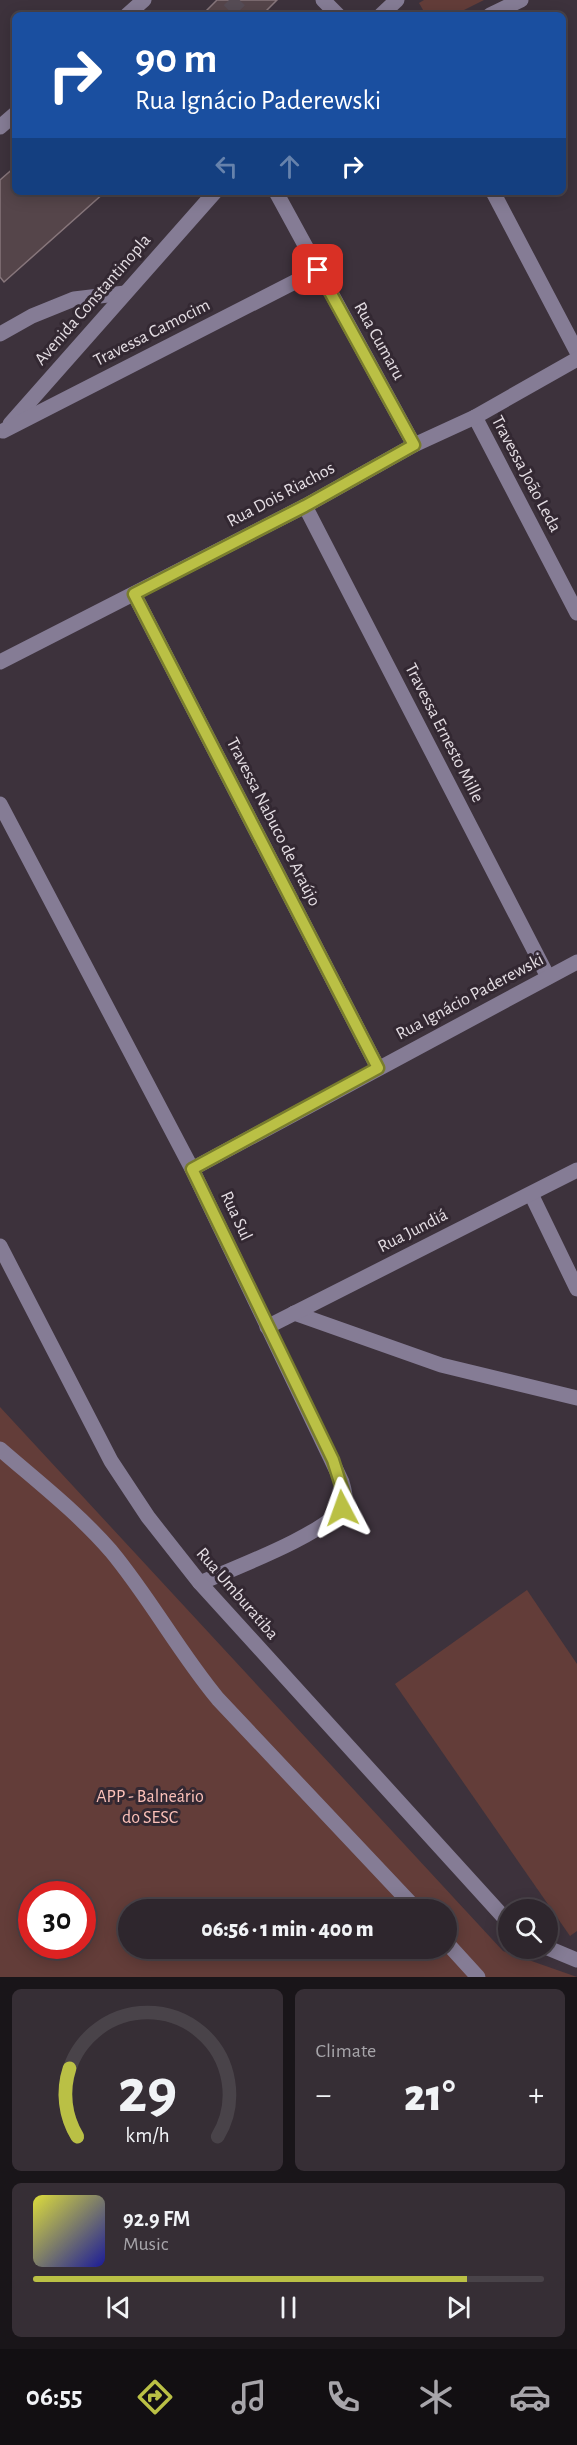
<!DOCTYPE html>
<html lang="en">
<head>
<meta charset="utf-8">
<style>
	body { margin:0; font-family:"Alegreya Sans",sans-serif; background:#362e35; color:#f1f3f6; height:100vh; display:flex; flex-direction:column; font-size:22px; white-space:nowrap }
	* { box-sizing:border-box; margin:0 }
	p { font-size:20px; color:#a7a5aa }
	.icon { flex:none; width:33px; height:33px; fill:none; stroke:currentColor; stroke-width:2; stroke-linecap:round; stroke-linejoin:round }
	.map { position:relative; height:1977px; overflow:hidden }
	.side { display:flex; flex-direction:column; gap:12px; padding:12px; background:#191519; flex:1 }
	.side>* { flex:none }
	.hud { position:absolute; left:12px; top:12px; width:554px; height:183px; border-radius:9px; box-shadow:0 3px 15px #0003,0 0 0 2px #494349; background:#1a4fa0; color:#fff; overflow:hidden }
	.tools { position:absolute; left:498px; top:1899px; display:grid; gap:12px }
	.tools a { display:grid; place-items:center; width:60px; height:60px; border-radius:50%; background:#2e262d; box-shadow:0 3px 15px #0003,0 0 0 2px #494349; font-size:30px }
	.speed { position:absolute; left:18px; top:1881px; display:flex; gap:12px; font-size:30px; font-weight:700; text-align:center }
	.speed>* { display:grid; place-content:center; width:78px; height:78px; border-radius:50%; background:#2e262d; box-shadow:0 3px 15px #0003,0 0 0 2px #494349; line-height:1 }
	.speed .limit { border:9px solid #d22; background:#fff; color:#111 }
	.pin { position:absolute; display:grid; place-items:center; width:51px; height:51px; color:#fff; margin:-26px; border-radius:12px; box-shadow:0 3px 9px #0006 }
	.me { position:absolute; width:66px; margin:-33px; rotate:356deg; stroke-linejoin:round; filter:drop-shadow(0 0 4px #0008) }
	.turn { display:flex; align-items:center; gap:21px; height:126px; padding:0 24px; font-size:27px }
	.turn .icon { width:78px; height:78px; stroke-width:2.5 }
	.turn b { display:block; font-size:42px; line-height:51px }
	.lanes { display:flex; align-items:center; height:57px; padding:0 24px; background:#0003; justify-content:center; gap:30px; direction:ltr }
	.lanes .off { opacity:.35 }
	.big { font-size:45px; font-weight:800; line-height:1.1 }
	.side .card { flex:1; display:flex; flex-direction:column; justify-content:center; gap:9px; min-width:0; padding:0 21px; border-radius:9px; background:#362e35 }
	.side .dial { align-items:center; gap:0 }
	.dial svg { height:156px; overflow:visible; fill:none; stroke:#494349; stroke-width:7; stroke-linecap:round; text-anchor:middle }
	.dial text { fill:#f1f3f6; stroke:none }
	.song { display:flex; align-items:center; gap:18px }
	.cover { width:72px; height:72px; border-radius:9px; background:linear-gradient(135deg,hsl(60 70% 55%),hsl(240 70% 35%)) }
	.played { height:6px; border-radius:3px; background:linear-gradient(90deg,#bac045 85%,#494349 85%) }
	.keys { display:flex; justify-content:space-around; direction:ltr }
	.heat { display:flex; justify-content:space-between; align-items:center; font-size:33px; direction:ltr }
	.side .tiles { flex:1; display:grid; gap:12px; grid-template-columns:1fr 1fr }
	.card:last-child { grid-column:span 2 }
	.trip { position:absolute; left:118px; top:1899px; width:339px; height:60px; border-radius:30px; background:#2e262d; box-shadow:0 3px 15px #0003,0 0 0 2px #494349; font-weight:800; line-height:60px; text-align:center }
	.menu { display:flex; height:96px; justify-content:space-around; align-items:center; background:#120f12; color:#a7a5aa }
	.menu .icon { width:42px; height:42px }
	.menu .current { color:#bac045 }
	.menu b { font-size:27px; color:#f1f3f6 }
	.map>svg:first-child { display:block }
	.green { fill:#633d39; fill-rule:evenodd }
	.building { fill:#55454a; stroke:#87767b; stroke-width:1.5 }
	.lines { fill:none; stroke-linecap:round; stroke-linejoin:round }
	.minor-tunnel { stroke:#564c55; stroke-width:15; stroke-dasharray:15 8; stroke-linecap:butt }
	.minor { stroke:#857c95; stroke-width:15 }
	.route-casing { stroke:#797d2d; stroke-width:15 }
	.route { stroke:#bac045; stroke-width:10 }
	.labels { text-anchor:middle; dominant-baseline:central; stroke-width:6; stroke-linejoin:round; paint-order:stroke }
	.street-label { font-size:18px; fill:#e4dde3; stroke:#332832 }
	.park-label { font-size:18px; fill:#fcc1b9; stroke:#332832 }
</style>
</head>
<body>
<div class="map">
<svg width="577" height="1977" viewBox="0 0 577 1977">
	<rect width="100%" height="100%" fill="#3d323c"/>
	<g class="green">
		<path d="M424 0H484L454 15H426L419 3Z"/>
		<path d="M0 1407 503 1951 577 1977H0ZM32 1894H82V1946H32ZM129 1910H447V1948H129Z"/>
		<path d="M527 1590 577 1664V1931L570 1936 395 1684Z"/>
	</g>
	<g class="building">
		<path d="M217 0H277L262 15H202Z"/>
		<path d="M15 167V192H105L4 282 0 277V180Z"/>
	</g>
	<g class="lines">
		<path class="minor-tunnel" d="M229 0 244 15"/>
		<g class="minor">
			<path d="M323 0 338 15"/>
			<path d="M127 15 144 0"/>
			<path d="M381 15 397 0"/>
			<path d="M490 15 521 0"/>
			<path d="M0 127 15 114"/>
			<path d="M276 192 414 445"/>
			<path d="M493 192 577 352"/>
			<path d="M0 334 32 316 74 299 125 293"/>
			<path d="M475 417 577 613"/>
			<path d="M10 424 215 192"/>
			<path d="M3 431 318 270"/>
			<path d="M305 506 548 977"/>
			<path d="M134 594 378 1068"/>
			<path d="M0 662 305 506 414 445 475 417 577 359"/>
			<path d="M0 804 192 1169 342 1482C344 1490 347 1497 343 1505 332 1532 229 1570 200 1583"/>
			<path d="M192 1169 577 962"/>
			<path d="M531 1194 577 1289"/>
			<path d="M0 1246 111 1461 148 1517 200 1583 508 1922"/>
			<path d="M294 1313 441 1365 577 1398"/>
			<path d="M267 1327 577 1170"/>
			<path d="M0 1449C38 1482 78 1513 111 1551 150 1598 179 1652 218 1699L417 1910"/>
			<path d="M447 1943 478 1977"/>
			<path d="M548 1948 577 1960"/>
		</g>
	</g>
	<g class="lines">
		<g class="route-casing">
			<path id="route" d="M318 270 414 445 305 506 134 594 378 1068 192 1169 333 1460 345 1498 342 1508"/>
		</g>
		<use href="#route" class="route"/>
	</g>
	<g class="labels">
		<g class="street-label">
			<text transform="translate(93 300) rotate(-49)">Avenida Constantinopla</text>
			<text transform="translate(152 333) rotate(-27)">Travessa Camocim</text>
			<text transform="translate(379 341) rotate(61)">Rua Cumaru</text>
			<text transform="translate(526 474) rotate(62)">Travessa João Leda</text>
			<text transform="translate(281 495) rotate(-28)">Rua Dois Riachos</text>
			<text transform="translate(444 733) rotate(63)">Travessa Ernesto Mille</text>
			<text transform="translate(273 822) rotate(63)">Travessa Nabuco de Araújo</text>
			<text transform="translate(470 997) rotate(-28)">Rua Ignácio Paderewski</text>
			<text transform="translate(236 1216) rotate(65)">Rua Sul</text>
			<text transform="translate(413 1231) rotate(-27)">Rua Jundiá</text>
			<text transform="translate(237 1594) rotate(49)">Rua Umburatiba</text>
		</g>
		<g class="park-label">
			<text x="150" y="1797">APP - Balneário<tspan x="150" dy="21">do SESC</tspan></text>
		</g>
	</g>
</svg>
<div class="tools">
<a><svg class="icon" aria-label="search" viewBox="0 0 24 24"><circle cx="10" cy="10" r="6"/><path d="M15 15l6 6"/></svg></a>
</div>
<div class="speed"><div class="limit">30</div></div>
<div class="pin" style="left:318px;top:270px;background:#d93025"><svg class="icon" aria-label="arrive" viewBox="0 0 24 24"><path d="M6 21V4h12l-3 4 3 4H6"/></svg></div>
<svg class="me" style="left:342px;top:1508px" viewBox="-20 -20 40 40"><path d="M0-17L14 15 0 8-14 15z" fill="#bac045" stroke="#fff" stroke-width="4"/></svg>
<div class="trip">06:56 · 1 min · 400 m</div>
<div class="hud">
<div class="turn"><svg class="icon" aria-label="right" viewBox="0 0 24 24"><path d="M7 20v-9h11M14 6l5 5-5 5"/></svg><div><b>90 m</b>Rua Ignácio Paderewski</div></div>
<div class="lanes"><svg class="icon off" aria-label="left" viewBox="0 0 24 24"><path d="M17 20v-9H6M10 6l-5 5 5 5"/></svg><svg class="icon off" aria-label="ahead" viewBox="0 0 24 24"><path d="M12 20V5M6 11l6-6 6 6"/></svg><svg class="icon" aria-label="right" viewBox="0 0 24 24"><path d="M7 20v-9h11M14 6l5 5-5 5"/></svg></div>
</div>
</div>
<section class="side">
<div class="tiles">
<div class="card dial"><svg viewBox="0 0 100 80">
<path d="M14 69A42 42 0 1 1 86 69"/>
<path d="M14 69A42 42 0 0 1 10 34" stroke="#bac045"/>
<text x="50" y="56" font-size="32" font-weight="700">29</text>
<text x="50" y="72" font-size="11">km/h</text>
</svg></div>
<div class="card"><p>Climate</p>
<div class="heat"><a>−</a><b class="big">21°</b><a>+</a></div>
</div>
<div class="card">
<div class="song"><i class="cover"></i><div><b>92.9 FM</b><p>Music</p></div></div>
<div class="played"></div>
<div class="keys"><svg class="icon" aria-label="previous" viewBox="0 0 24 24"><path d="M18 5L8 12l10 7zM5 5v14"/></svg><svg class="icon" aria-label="pause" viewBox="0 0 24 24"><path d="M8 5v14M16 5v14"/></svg><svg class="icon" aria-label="next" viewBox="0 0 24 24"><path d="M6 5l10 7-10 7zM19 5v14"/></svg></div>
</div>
</div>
</section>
<nav class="menu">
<b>06:55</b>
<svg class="icon current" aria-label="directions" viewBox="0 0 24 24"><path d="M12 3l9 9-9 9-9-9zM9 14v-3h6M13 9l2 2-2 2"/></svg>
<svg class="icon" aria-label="music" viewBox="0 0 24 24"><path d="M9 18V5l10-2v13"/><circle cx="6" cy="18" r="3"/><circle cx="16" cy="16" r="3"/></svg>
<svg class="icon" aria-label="phone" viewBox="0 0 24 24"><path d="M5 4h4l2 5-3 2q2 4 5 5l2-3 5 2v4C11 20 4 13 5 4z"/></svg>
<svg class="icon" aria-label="climate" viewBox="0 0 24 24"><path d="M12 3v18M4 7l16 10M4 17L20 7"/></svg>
<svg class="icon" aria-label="car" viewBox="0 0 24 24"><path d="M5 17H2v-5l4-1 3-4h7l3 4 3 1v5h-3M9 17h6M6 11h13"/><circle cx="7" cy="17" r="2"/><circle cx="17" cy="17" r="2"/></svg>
</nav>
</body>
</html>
